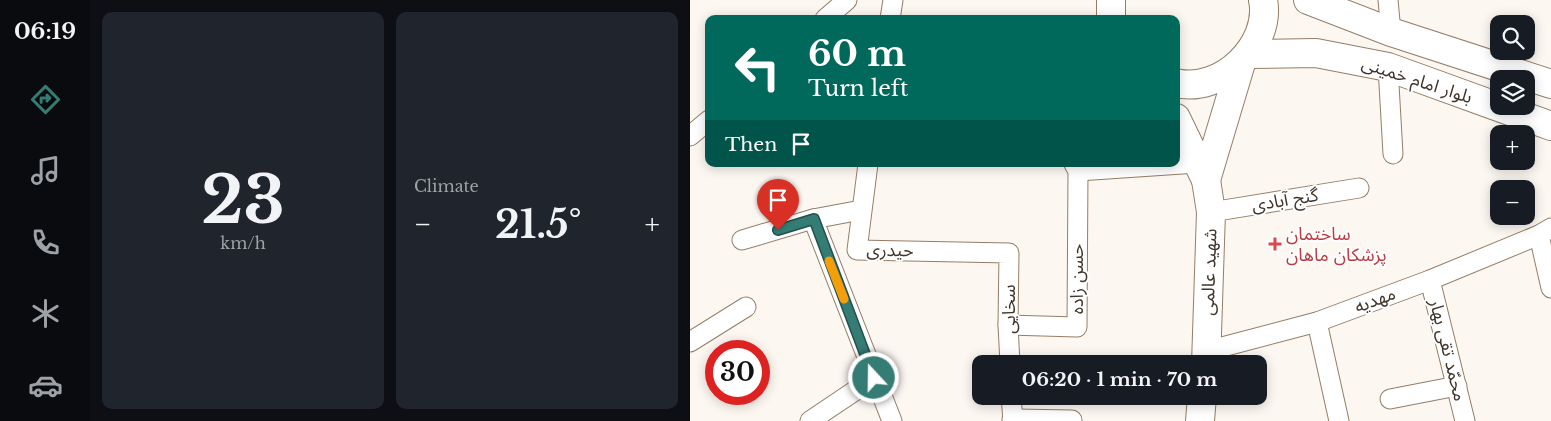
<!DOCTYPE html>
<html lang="en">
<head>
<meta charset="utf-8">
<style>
	body { margin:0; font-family:"Libre Baskerville","Noto Sans Arabic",serif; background:#20242c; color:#f1f3f6; height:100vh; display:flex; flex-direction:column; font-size:19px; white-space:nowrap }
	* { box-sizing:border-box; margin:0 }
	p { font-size:16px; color:#9ea1a6 }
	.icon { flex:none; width:28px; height:28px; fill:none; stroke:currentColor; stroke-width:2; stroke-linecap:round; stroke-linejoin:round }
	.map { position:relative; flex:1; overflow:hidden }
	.details { display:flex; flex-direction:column; gap:12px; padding:12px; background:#0d0f14; width:600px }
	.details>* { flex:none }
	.banner { position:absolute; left:15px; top:15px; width:475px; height:152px; border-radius:10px; box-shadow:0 2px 12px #0003; background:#00695c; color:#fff; overflow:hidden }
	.tools { position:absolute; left:800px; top:15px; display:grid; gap:10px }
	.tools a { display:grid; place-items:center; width:45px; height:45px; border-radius:10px; background:#171b24; box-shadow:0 2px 12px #0003; font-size:25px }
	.speed { position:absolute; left:15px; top:340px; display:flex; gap:10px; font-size:25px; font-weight:700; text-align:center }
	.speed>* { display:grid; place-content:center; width:65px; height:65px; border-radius:50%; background:#171b24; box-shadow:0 2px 12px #0003; line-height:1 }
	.speed .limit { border:8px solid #d22; background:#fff; color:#111 }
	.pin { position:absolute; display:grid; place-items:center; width:42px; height:42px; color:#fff; margin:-51px -21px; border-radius:50% 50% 50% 0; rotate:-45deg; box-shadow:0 0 5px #0007 }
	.pin .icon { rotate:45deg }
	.me { position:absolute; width:55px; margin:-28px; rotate:339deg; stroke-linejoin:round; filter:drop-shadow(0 0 4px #0008) }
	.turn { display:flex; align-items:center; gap:18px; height:105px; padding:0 20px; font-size:22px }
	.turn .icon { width:65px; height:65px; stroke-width:2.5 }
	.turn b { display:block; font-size:35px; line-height:42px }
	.then { display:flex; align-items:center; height:48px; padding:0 20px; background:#0003; gap:10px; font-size:19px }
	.big { font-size:38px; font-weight:700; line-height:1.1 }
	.details .card { flex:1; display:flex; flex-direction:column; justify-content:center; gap:8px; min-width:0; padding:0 18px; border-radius:10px; background:#20242c }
	.details .dial { align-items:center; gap:0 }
	.dial b { font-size:65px; line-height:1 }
	.heat { display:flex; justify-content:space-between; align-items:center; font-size:28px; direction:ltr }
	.details .tiles { flex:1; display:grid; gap:12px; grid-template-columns:repeat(2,1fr) }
	.trip { position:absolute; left:282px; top:355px; width:295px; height:50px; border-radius:10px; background:#171b24; box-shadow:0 2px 12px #0003; font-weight:700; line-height:50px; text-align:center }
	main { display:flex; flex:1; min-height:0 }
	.menu { display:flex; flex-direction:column; width:90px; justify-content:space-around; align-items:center; background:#090b0e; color:#9ea1a6 }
	.menu .icon { width:35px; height:35px }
	.menu .selected { color:#357c75 }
	.menu b { font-size:22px; color:#f1f3f6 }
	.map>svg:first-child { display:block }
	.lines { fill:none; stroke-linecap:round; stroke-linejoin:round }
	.minor-casing { stroke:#957d65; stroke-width:21 }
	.secondary-casing { stroke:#957d65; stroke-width:30 }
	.minor { stroke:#fff; stroke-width:19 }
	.secondary { stroke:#fff; stroke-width:28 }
	.route-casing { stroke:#22514c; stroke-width:12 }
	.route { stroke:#357c75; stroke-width:9 }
	.slow { stroke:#f59e0b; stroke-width:9 }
	.health-dot { fill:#e0444e; stroke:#fff; stroke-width:2 }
	.labels { text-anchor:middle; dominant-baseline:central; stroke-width:4; stroke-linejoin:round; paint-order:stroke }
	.street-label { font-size:18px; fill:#3f352a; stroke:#fff }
	.health-label { font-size:18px; fill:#be3a42; stroke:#fff; text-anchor:start }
</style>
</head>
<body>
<main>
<nav class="menu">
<b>06:19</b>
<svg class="icon selected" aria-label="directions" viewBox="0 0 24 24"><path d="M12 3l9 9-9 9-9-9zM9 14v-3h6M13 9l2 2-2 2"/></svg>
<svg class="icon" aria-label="music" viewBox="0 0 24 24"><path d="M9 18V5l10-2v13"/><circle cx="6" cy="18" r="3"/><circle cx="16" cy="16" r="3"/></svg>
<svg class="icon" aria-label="phone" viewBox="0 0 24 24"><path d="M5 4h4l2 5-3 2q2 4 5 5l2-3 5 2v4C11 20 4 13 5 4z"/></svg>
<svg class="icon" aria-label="climate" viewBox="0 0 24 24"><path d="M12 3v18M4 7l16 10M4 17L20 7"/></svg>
<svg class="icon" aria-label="car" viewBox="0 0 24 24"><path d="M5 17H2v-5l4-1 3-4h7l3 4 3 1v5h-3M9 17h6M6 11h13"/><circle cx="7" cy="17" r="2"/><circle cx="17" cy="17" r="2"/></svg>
</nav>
<section class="details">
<div class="tiles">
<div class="card dial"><b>23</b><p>km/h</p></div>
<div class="card"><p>Climate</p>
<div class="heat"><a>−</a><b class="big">21.5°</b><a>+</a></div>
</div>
</div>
</section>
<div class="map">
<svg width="861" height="421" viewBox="0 0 861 421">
	<rect width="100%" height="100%" fill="#fdf7f2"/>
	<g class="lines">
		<g class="minor-casing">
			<g id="minor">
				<path d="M698 0 701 32"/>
				<path d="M135 19 157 0"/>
				<path d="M200 19 203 0"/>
				<path d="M698 67 703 154"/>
				<path d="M0 136 19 120"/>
				<path d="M178 164 167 250 319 253 318 325 320 364"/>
				<path d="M388 171 507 163"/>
				<path d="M521 212 669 188"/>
				<path d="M123 219 202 421"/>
				<path d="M849 235 861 288"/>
				<path d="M52 240 123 219 171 210"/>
				<path d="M740 280 775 421"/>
				<path d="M627 322 649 421"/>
				<path d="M318 325 387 327 388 171 384 164"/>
				<path d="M0 342 56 307"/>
				<path d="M517 351 627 322 740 280 849 235 861 228"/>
				<path d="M321 396 323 421"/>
				<path d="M700 399 767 386"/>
				<path d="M322 419 382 420"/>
				<path d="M120 421 184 378"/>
			</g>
		</g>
		<g class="secondary-casing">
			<g id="secondary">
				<path d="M421 0V19"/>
				<path d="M618 0 701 32 861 84"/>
				<path d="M559 54 626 53 698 67 861 126"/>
				<path d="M486 83C531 94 582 45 573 0"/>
				<path d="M486 118 516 180 551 63"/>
				<path d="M516 364 521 212 516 180"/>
				<path d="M510 421 512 396"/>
			</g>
		</g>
		<use href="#minor" class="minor"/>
		<use href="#secondary" class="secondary"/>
	</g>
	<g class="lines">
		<g class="route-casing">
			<path id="route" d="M88 230 124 219 184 378"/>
		</g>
		<use href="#route" class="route"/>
		<path class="slow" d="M139 261 154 299"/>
	</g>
	<path class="health-dot" d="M582.5 236.5h5v5h5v5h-5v5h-5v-5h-5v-5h5z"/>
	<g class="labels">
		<g class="street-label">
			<text transform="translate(727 80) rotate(18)">بلوار امام خمینی</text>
			<text transform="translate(595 200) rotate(-9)">گنج آبادی</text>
			<text transform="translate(200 250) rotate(1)">حیدری</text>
			<text transform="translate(519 272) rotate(-88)">شهید عالمی</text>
			<text transform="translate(387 279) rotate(-90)">حسن زاده</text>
			<text transform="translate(685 300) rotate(-21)">مهدیه</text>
			<text transform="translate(319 309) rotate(-90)">سخایی</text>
			<text transform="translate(758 350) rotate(76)">محمّد تقی بهار</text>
		</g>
		<g class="health-label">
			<text x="596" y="234">ساختمان<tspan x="596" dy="21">پزشکان ماهان</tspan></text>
		</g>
	</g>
</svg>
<div class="tools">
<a><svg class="icon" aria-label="search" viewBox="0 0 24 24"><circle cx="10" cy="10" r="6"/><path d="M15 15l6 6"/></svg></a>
<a><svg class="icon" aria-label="layers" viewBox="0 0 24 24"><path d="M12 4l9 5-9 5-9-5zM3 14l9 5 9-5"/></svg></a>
<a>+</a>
<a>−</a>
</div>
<div class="speed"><div class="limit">30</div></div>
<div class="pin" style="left:88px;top:230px;background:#d93025"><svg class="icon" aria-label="arrive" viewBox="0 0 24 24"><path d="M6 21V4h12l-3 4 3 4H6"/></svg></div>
<svg class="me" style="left:184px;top:378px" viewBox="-20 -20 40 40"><circle r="17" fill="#357c75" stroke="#fff" stroke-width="3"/><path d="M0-11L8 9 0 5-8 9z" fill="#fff"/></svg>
<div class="trip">06:20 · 1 min · 70 m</div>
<div class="banner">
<div class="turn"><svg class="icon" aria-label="left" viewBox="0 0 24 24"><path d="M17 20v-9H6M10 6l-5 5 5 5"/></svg><div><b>60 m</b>Turn left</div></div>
<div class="then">Then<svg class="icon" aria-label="arrive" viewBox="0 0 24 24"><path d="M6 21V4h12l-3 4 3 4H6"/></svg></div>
</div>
</div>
</main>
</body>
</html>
